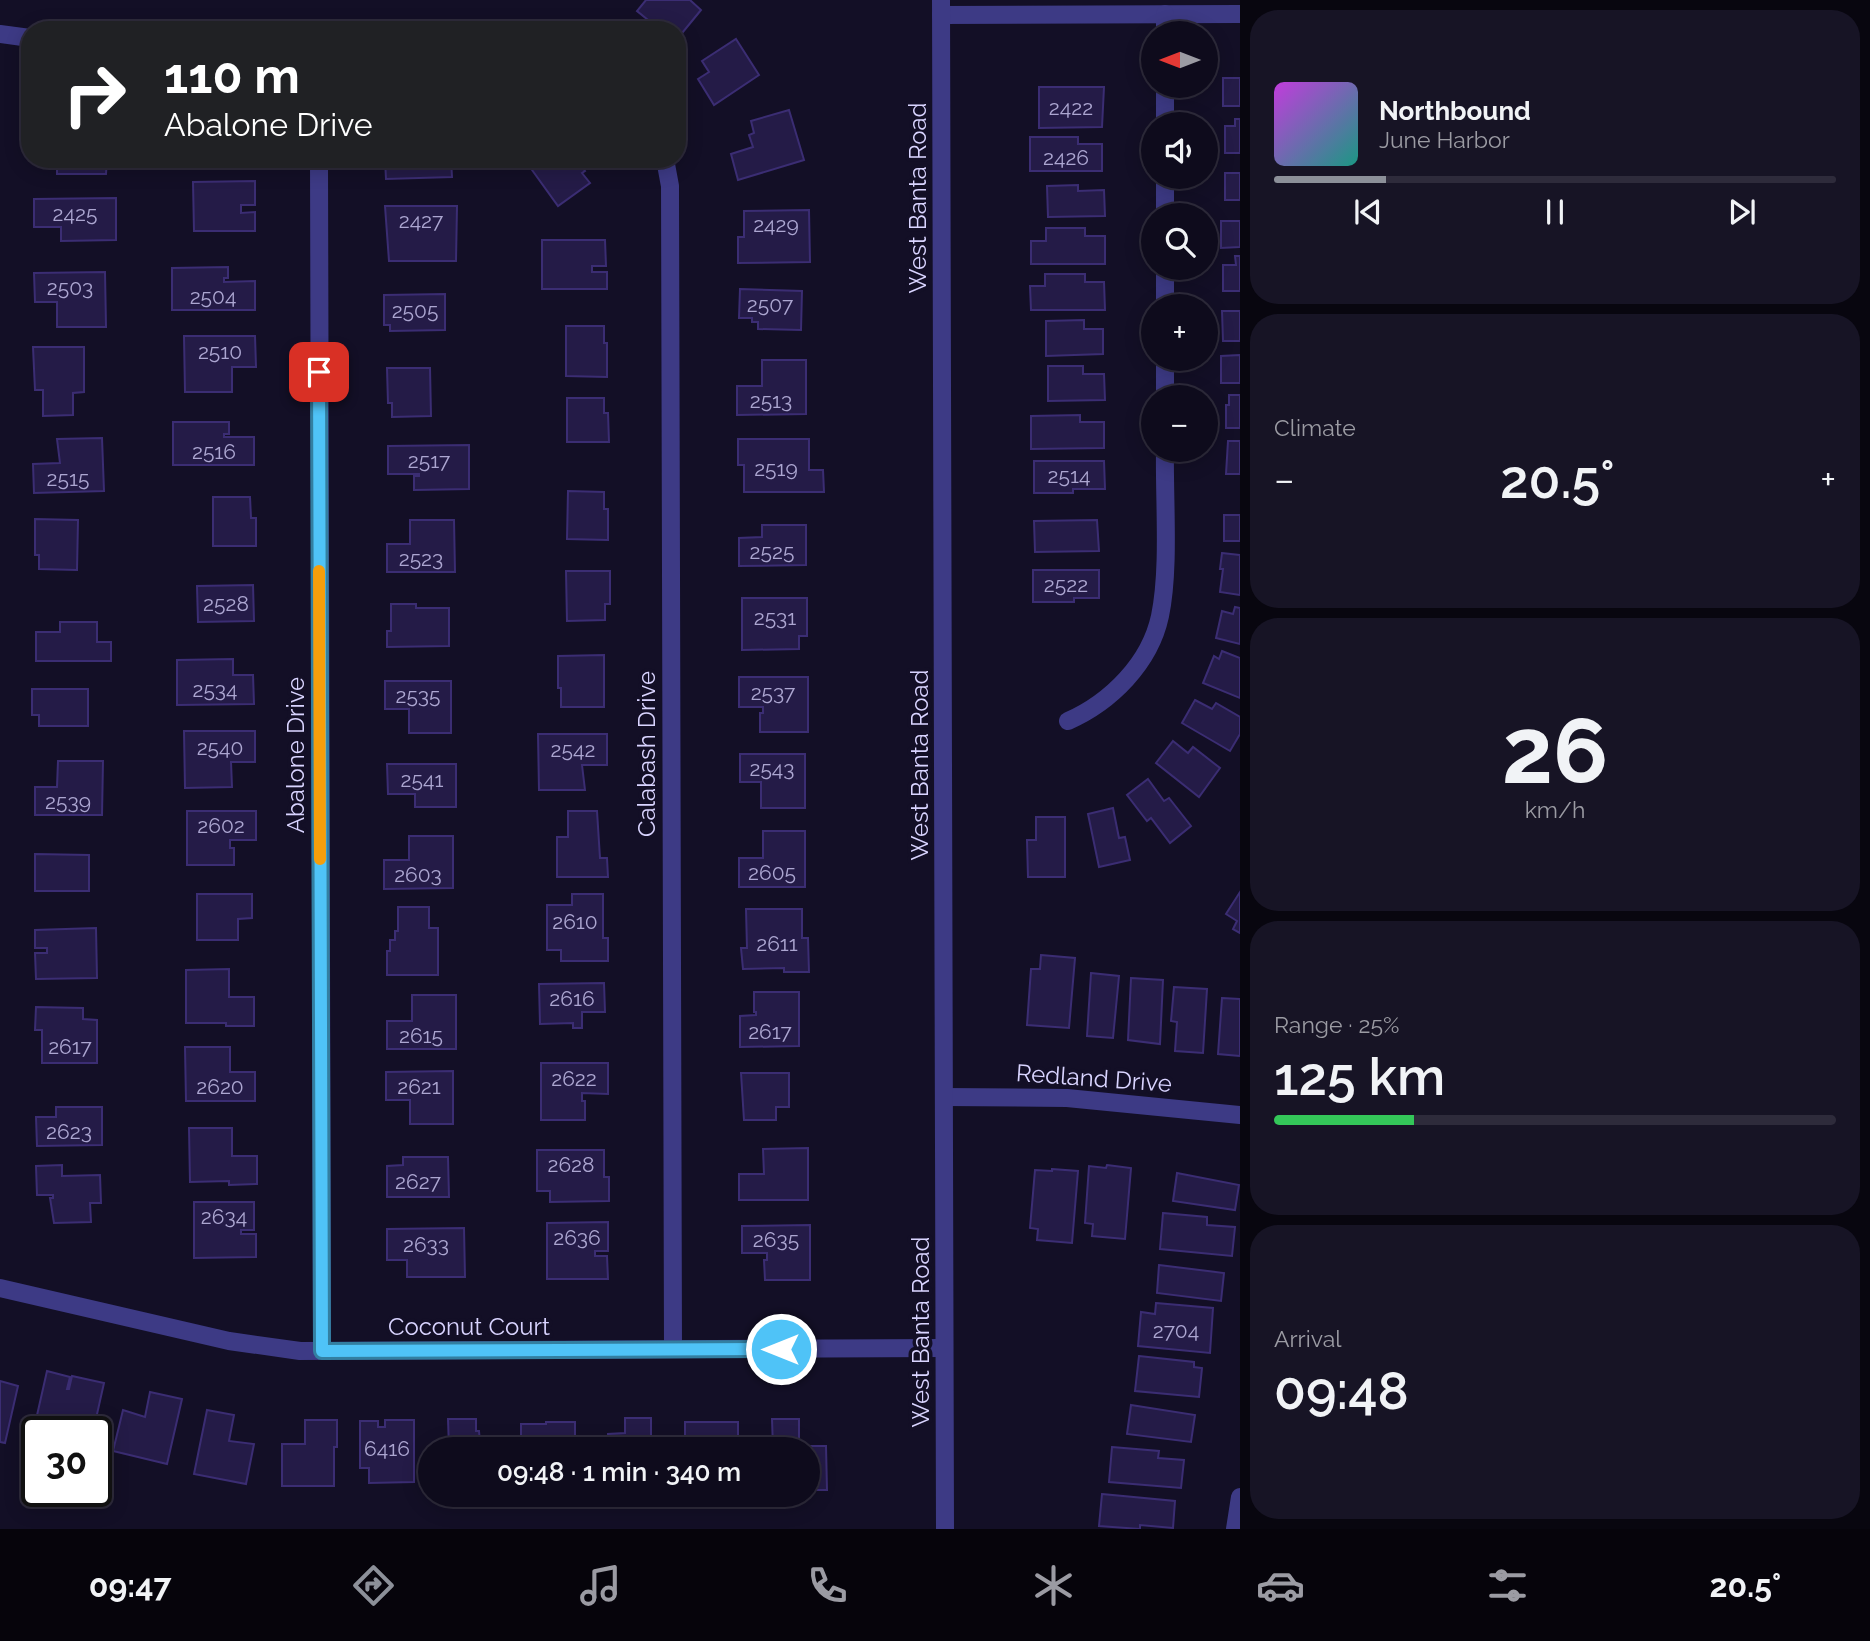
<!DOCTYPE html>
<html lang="en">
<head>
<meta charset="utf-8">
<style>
	body { margin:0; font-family:Raleway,sans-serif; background:#171425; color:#f1f3f6; height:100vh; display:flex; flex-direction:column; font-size:26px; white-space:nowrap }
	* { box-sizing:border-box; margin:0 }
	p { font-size:23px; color:#9b9ba3 }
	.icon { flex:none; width:38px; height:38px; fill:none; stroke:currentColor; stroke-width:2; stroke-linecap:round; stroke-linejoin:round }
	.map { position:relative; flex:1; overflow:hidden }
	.drawer { display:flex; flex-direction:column; gap:10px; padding:10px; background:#08060f; width:630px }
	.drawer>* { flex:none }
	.guide { position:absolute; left:21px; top:21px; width:665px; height:147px; border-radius:28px; box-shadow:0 4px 18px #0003,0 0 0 2px #2e2b3b; background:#202124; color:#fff; overflow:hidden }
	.needle { width:46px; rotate:270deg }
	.buttons { position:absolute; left:1141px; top:21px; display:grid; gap:14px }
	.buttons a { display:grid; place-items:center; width:77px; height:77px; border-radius:50%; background:#0e0b1c; box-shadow:0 4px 18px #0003,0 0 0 2px #2e2b3b; font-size:35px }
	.speed { position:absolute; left:21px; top:1416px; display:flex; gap:14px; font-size:35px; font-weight:700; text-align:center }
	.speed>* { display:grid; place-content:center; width:91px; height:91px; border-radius:50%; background:#0e0b1c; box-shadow:0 4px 18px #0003,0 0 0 2px #2e2b3b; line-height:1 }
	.speed .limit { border:4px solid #111; border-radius:10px; background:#fff; color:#111 }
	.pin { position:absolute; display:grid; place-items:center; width:60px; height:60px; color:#fff; margin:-30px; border-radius:14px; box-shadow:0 4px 10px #0006 }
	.me { position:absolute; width:77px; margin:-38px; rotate:270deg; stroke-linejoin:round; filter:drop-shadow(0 0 5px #0008) }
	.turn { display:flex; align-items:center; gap:24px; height:147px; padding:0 28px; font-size:32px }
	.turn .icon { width:91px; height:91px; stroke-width:2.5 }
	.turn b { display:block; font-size:49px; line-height:60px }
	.big { font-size:52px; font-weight:600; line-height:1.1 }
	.drawer .tile { flex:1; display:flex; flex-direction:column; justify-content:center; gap:10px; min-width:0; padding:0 24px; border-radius:28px; background:#171425 }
	.drawer .dial { align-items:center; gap:0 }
	.dial b { font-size:91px; line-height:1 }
	.song { display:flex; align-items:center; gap:21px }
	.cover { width:84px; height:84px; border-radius:10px; background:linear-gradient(135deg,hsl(290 70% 55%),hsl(170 70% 35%)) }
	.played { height:7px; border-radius:4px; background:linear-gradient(90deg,#8c9099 20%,#2e2b3b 20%) }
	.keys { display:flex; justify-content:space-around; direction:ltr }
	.heat { display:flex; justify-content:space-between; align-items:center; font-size:38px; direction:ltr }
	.charge { height:10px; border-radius:5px; background:linear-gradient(90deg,#34c759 25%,#2e2b3b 0) }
	.trip { position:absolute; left:418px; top:1437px; width:402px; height:70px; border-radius:35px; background:#0e0b1c; box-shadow:0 4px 18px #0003,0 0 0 2px #2e2b3b; font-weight:600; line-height:70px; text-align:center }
	.tabs { display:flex; height:112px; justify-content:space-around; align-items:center; background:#06040b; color:#9b9ba3 }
	.tabs .icon { width:49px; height:49px }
	.tabs .selected { color:#8c9099 }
	.tabs b { font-size:32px; color:#f1f3f6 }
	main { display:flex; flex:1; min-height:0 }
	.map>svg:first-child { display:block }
	.building { fill:#241b47; stroke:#3b2d73; stroke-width:2 }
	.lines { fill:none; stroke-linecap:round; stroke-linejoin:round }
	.minor { stroke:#3d3a85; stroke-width:18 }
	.tertiary { stroke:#3d3a85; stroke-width:18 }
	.route-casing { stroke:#337fa1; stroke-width:18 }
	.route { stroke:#4fc3f7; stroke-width:12 }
	.slow { stroke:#f59e0b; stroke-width:12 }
	.labels { text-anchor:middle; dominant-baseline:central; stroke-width:7; stroke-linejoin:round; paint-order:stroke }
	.number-label { font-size:21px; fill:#aca6d1 }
	.street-label { font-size:24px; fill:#d9d4ff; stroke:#130f26 }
</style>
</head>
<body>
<main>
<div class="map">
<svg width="1240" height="1529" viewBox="0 0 1240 1529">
	<rect width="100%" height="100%" fill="#130f26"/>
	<g class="building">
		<path d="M646 0H690L701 10 678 38 677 30H668L662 25 658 28 637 11Z"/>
		<path d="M736 39 759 75 714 105 698 79 709 72 702 61Z"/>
		<rect x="1223" y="78" width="17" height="28"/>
		<path d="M1039 87H1104L1102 127 1039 128Z"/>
		<path d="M789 110 804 160 738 180 731 154 753 147 749 135 754 133 751 121Z"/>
		<path d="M1235 119H1240V153H1225V126H1235Z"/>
		<path d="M1030 137H1078V144H1102V171H1030Z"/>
		<path d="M57 159H107L106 174H57Z"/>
		<path d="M385 159H451L452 177 386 179Z"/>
		<path d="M532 159H588L580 164 585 171 582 173 590 183 558 206 527 163Z"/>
		<rect x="1225" y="173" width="15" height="27"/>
		<path d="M255 181V205H241V213L255 212V231H194L193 182Z"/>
		<path d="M1078 185V191L1104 190 1105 216 1048 217 1047 186Z"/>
		<path d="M116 198V240L61 241V227H34V199Z"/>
		<path d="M385 206H457L456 261H389Z"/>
		<path d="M809 210 810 262 738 263V237H744V211Z"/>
		<path d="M1221 221H1240V247L1221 248Z"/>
		<path d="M1046 228H1085V236H1105V264H1031V241H1046Z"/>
		<path d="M542 240H605L606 266H592V272H607V289H542Z"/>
		<path d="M1235 256H1240V291H1223V265H1236Z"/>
		<path d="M228 267V278H224V282L255 281V310H172V268Z"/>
		<path d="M105 272 106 327H57V302H35L34 273Z"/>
		<path d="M1045 274H1085V282H1104L1105 310H1031L1030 286H1045Z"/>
		<path d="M740 289 802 291 801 330 758 329V322H752V318H739Z"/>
		<path d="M445 294V330L390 331V325H384V295Z"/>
		<path d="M1222 311H1240V341H1223Z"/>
		<path d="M1084 320V329H1103V354L1046 356V321Z"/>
		<path d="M566 326H604V343H607V377L566 376Z"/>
		<path d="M184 336H255L256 367H232V392H185Z"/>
		<path d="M33 347H84V392L73 393V415L43 416V390H35Z"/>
		<path d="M1240 355V383H1221V356Z"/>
		<path d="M762 360H806V414L737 415V386H762Z"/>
		<path d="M1048 366H1083V374H1104L1105 400 1048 401Z"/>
		<path d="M387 368H430L431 416 392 417V403H388Z"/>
		<path d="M1229 395H1240V428H1226V405H1229Z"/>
		<path d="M567 398H604V413H608L609 442H567Z"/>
		<path d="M1080 415V422H1104V448L1031 449V416Z"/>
		<path d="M173 422H229V434H224V437H254V465H173Z"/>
		<path d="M102 438 104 491 34 493 33 464 60 463 57 439Z"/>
		<path d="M738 439H809V470H823L824 492H744V465H738Z"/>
		<path d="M1228 441H1240V474H1226Z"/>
		<path d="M469 445V489L414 490V476H419V474H388V446Z"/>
		<path d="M1034 461H1104L1105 489H1073V493H1034Z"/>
		<path d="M568 491 604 492V509H608V540L567 539Z"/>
		<path d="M213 497H250L251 518H256V546H213Z"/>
		<rect x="1224" y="515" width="16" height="26"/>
		<path d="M35 519 78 520 77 570 39 569V555H35Z"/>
		<path d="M410 520H454L455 572H387V544H410Z"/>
		<path d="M1097 520 1099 551 1035 552 1034 521Z"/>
		<path d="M762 525H806V565L739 566V538L762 537Z"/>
		<path d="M1222 553 1240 555V595L1220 592 1223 569H1220Z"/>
		<path d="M1033 570H1099V598H1074V602H1033Z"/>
		<path d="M566 571H610V604H605V620L567 621Z"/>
		<path d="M253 585 254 621 198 622 197 586Z"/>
		<path d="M742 598H807V636H799V649L742 650Z"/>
		<path d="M391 604H416V608H449V646L387 647V631H391Z"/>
		<path d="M1235 607 1240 608V644L1216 638 1222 611 1233 614Z"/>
		<path d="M60 622H97V642H111V661H36V632H60Z"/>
		<path d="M1222 651 1240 658V698L1203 683 1214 656 1219 659Z"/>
		<path d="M604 655V707H561V688H558V656Z"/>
		<path d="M233 659V675H253L254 704 177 705V660Z"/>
		<path d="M739 677H808V732H760V713H763V707H739Z"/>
		<path d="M385 681H451V733H409V709H385Z"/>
		<path d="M32 689H88V726H39V715H32Z"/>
		<path d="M1195 700 1212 709 1216 703 1240 717V734L1230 751 1182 723Z"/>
		<path d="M184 731H255V762H231L232 787 185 788Z"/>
		<path d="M538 734H607V765H582L585 790H539Z"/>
		<path d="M1173 741 1188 753 1193 747 1220 768 1199 797 1156 763Z"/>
		<path d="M740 754H805V808H761V782H740Z"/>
		<path d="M58 761H103L102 815H35V787H57Z"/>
		<path d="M387 764H456V807H415V794H388Z"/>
		<path d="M1148 779 1164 801 1169 798 1191 826 1170 843 1151 818 1147 821 1127 795Z"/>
		<path d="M1113 808 1119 838 1125 837 1130 860 1099 867 1088 814Z"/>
		<path d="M187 811H256V840H230V848H234V865H187Z"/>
		<path d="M568 811H597L600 858H607L608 877H557V837H568Z"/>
		<path d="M1036 817H1065V877H1028L1027 840H1036Z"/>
		<path d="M763 831H805V887H739V858H763Z"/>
		<path d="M409 836H453V888L384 889V860H409Z"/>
		<path d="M35 854 89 855V891H35Z"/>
		<path d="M1240 892V933L1233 929 1237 921 1226 914Z"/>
		<path d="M197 894H252V918L238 919V940H197Z"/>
		<path d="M572 894H603V938H608V961H561V950H547V905H572Z"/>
		<path d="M398 907H429V928H438V975H387V951H390V940H395V931H398Z"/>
		<path d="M746 909H802V938H808L809 972H784V968L743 969 741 948H747Z"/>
		<path d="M96 928 97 978 36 979 35 953H47V948H35V930Z"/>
		<path d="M1041 955 1075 958 1069 1028 1027 1025 1031 969H1040Z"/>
		<path d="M229 969V997H254V1026H226V1023H186V970Z"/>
		<path d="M1091 973 1119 976 1113 1038 1087 1036Z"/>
		<path d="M1131 978 1163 980 1160 1044 1128 1040Z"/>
		<path d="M604 983 605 1012H582V1028H573V1023L540 1024 539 984Z"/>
		<path d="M1174 987 1207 989 1203 1053 1175 1051 1177 1022 1171 1021Z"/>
		<path d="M754 992H799V1046L740 1047V1016L756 1015V1012H754Z"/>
		<path d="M412 995H456V1049H387V1021H412Z"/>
		<path d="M1222 998 1240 999V1056L1218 1054Z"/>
		<path d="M36 1007 83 1008V1019L97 1020V1063H42V1030H35Z"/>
		<path d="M185 1047H230V1072H255V1101H186Z"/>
		<path d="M541 1063H608V1094L582 1093V1101H585V1120H541Z"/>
		<path d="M453 1071V1124H410V1100H386V1072Z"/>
		<path d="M741 1073H789V1107H776V1120H744Z"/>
		<path d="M56 1107H102V1145L37 1146 36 1117H56Z"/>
		<path d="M189 1128H232V1156H257V1184L229 1185V1181L190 1182Z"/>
		<path d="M808 1148V1200H739V1174H764L763 1149Z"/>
		<path d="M537 1150H604V1177H609V1201L550 1202V1191H537Z"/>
		<path d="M403 1157H448L449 1197H387V1166L403 1165Z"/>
		<path d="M62 1165V1176L100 1175 101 1203H90L91 1222 54 1223 50 1198H53V1195H37L36 1166Z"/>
		<path d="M1107 1165 1131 1168 1125 1239 1092 1236 1093 1224 1085 1223 1089 1166 1106 1168Z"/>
		<path d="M1052 1169 1078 1171 1072 1243 1037 1240 1038 1229 1030 1228 1035 1170 1052 1171Z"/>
		<path d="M1177 1173 1239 1185 1235 1210 1173 1201Z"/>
		<path d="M194 1202H254V1230H241V1234H256V1257L194 1258Z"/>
		<path d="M1163 1213 1207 1217V1225L1235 1227 1232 1256 1160 1249Z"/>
		<path d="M608 1222V1251H595V1256H607L608 1279H547V1223Z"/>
		<path d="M810 1225V1280H765L764 1260H767V1253H742V1226Z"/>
		<path d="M464 1228 465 1277H407V1260H387V1229Z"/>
		<path d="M1159 1265 1224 1273 1221 1301 1157 1293Z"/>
		<path d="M1156 1303 1213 1308 1210 1353 1138 1346 1141 1312 1155 1314Z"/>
		<path d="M1139 1356 1194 1362V1367L1202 1368 1199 1397 1135 1391Z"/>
		<path d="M47 1371 70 1377 67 1389H69L72 1376 104 1383 93 1432 33 1433Z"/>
		<path d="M0 1381 18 1386 5 1443 0 1442Z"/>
		<path d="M150 1392 182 1399 167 1464 113 1451 123 1410 145 1417Z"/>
		<path d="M1131 1405 1195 1415 1191 1442 1127 1434Z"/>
		<path d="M207 1410 234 1415 229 1441 254 1444 246 1484 194 1474Z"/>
		<path d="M625 1418H651V1449H608V1434L625 1433Z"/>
		<path d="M448 1419H476V1431H479L480 1443H489V1449H449Z"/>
		<path d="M772 1419H799V1446H826L827 1490H808V1449H773Z"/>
		<path d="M305 1420H337V1447H334V1486H282V1444H305Z"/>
		<path d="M385 1420H414V1482L369 1483V1468H360V1421H378V1427H385Z"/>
		<path d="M546 1422H575V1449H521V1424H546Z"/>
		<path d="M685 1422H738V1449H688V1445H685Z"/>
		<path d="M1112 1447 1159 1451 1158 1458 1184 1460 1181 1488 1109 1482Z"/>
		<path d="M1102 1494 1175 1501 1173 1528 1140 1525V1529L1099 1526Z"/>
	</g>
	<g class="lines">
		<g class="minor">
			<path d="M941 15 1240 14"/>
			<path d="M1165 33V14"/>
			<path d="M0 34 30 38"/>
			<path d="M1165 124V86"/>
			<path d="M319 159 322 1351"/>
			<path d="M665 159 670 186 673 1349"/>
			<path d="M1165 215V177"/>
			<path d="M1165 306V268"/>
			<path d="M1165 397V359"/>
			<path d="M1068 721C1111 702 1150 663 1160 616 1170 568 1164 500 1165 450"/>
			<path d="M944 1097 1067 1098 1240 1115"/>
			<path d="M0 1288 229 1341 300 1351 944 1348"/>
			<path d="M1235 1529 1240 1497"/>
		</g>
		<path class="tertiary" d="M941 0 945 1529"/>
	</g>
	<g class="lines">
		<g class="route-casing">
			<path id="route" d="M319 372 322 1351 781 1349"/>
		</g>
		<use href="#route" class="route"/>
		<path class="slow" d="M319 571 320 859"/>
	</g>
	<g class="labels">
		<g class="number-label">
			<text x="1071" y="107">2422</text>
			<text x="1066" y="157">2426</text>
			<text x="75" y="213">2425</text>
			<text x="421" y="220">2427</text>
			<text x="776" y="224">2429</text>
			<text x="70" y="287">2503</text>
			<text x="213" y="296">2504</text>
			<text x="770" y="304">2507</text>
			<text x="415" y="310">2505</text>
			<text x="220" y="351">2510</text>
			<text x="771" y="400">2513</text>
			<text x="214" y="451">2516</text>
			<text x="429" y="460">2517</text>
			<text x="776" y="468">2519</text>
			<text x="1069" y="475">2514</text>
			<text x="68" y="478">2515</text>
			<text x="772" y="551">2525</text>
			<text x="421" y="558">2523</text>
			<text x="1066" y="584">2522</text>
			<text x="226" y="603">2528</text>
			<text x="775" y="617">2531</text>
			<text x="215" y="689">2534</text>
			<text x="773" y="692">2537</text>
			<text x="418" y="695">2535</text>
			<text x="220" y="747">2540</text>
			<text x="573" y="749">2542</text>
			<text x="772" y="768">2543</text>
			<text x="422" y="779">2541</text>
			<text x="68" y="801">2539</text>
			<text x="221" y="825">2602</text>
			<text x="772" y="872">2605</text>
			<text x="418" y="874">2603</text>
			<text x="575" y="921">2610</text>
			<text x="777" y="943">2611</text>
			<text x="572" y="998">2616</text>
			<text x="770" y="1031">2617</text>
			<text x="421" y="1035">2615</text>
			<text x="70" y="1046">2617</text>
			<text x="574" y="1078">2622</text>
			<text x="220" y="1086">2620</text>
			<text x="419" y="1086">2621</text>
			<text x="69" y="1131">2623</text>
			<text x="571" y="1164">2628</text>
			<text x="418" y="1181">2627</text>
			<text x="224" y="1216">2634</text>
			<text x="577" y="1237">2636</text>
			<text x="776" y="1239">2635</text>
			<text x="426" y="1244">2633</text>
			<text x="1176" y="1330">2704</text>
			<text x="387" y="1448">6416</text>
		</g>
		<g class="street-label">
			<text transform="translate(917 198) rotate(-90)">West Banta Road</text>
			<text transform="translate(646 754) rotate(-90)">Calabash Drive</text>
			<text transform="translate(295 755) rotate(-90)">Abalone Drive</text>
			<text transform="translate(919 765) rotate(-90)">West Banta Road</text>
			<text transform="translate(1094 1078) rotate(4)">Redland Drive</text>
			<text x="469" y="1326">Coconut Court</text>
			<text transform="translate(920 1332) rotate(-90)">West Banta Road</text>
		</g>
	</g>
</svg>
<div class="buttons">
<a><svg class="needle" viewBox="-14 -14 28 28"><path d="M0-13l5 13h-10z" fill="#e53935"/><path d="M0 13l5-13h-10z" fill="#9b9ba3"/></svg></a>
<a><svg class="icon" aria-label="sound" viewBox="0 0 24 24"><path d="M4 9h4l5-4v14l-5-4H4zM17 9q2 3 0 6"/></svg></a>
<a><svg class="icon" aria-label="search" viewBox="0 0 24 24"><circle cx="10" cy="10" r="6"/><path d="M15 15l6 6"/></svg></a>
<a>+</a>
<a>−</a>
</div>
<div class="speed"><div class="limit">30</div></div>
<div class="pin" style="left:319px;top:372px;background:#d93025"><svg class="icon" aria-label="arrive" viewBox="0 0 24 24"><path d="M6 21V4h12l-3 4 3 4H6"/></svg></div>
<svg class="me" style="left:781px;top:1349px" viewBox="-20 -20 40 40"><circle r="17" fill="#4fc3f7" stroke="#fff" stroke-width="3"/><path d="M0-11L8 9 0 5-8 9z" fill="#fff"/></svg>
<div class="trip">09:48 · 1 min · 340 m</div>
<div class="guide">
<div class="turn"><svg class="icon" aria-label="right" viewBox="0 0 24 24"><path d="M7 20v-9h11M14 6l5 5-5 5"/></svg><div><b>110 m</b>Abalone Drive</div></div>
</div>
</div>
<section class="drawer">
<div class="tile">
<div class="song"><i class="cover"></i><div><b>Northbound</b><p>June Harbor</p></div></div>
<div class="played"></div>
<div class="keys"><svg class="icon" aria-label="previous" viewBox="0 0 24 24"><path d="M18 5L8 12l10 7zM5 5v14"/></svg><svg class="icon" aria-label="pause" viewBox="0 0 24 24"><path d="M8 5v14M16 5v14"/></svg><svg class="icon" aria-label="next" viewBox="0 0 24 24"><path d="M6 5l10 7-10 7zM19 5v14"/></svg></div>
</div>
<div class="tile"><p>Climate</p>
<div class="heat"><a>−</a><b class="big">20.5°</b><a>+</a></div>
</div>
<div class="tile dial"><b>26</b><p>km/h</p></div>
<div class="tile"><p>Range · 25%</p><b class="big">125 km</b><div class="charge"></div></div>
<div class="tile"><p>Arrival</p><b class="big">09:48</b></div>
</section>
</main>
<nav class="tabs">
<b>09:47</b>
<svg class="icon selected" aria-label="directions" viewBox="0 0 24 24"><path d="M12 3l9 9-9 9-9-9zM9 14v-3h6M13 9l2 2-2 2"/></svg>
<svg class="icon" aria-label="music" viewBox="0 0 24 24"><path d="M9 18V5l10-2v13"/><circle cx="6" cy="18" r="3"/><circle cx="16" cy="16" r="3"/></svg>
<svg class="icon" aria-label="phone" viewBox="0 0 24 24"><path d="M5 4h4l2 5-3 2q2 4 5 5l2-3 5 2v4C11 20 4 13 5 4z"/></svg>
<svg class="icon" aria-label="climate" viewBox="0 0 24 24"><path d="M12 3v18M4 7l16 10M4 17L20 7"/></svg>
<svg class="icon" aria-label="car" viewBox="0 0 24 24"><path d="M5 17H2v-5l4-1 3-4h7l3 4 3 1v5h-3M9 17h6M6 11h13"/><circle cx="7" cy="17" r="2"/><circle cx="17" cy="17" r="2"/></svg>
<svg class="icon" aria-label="filters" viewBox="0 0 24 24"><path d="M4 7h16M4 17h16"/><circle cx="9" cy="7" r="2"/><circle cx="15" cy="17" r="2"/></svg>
<b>20.5°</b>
</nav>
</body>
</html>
